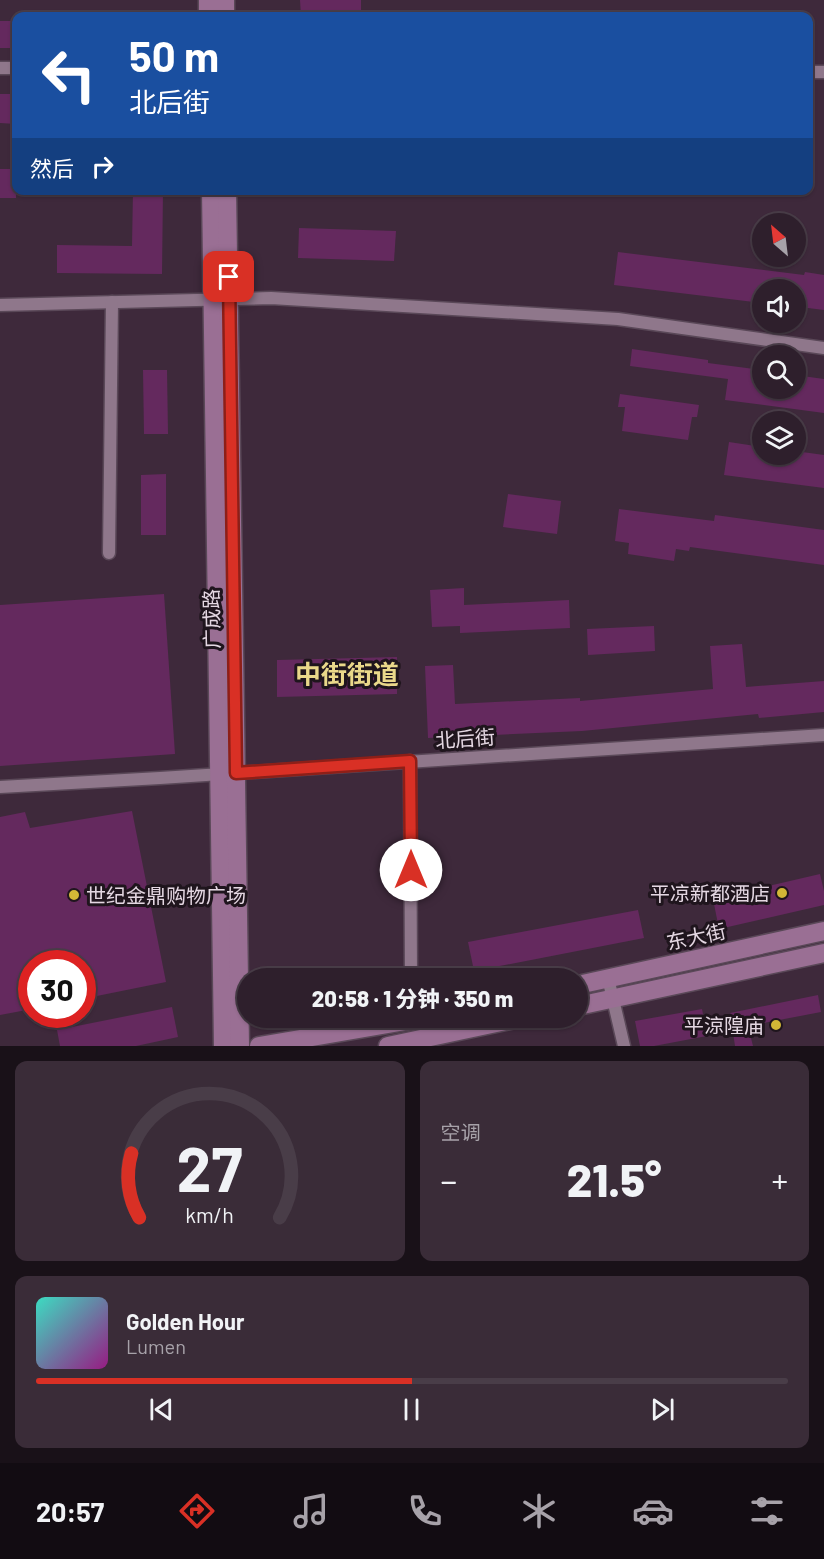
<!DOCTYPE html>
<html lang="zh">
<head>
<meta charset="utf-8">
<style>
	body { margin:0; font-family:Barlow,"Noto Sans SC",sans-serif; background:#3a2c38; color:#f1f3f6; height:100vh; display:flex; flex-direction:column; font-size:22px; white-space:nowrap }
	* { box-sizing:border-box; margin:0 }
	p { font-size:20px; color:#a7a2a9 }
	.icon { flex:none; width:33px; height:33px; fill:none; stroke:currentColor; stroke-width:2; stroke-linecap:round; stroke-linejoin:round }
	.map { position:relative; height:1046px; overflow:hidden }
	.sheet { display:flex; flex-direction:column; gap:15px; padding:15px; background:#191118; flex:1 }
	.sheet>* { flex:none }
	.top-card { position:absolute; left:12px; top:12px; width:801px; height:183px; border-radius:12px; box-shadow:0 2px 4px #0004,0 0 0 2px #493d48; background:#1a4fa0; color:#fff; overflow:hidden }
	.needle { width:39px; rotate:332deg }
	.tools { position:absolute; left:752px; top:213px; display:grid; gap:12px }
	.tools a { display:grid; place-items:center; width:54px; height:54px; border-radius:50%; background:#2e1f2c; box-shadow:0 2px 4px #0004,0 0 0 2px #493d48; font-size:30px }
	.speed { position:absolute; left:18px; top:950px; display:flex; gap:12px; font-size:30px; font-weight:700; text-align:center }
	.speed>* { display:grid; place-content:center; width:78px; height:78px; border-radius:50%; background:#2e1f2c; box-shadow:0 2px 4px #0004,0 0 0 2px #493d48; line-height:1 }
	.speed .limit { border:9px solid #d22; background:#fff; color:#111 }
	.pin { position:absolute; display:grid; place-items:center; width:51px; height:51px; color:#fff; margin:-26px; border-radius:12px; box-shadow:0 3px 9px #0006 }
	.me { position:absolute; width:66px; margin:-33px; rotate:0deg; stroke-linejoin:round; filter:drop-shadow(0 0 4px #0008) }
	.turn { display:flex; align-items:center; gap:21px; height:126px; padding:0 18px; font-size:27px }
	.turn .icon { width:78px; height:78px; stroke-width:2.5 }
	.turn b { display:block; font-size:42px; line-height:51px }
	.then { display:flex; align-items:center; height:57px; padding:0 18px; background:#0003; gap:12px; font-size:22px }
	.big { font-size:45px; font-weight:800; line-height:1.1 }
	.sheet .tile { flex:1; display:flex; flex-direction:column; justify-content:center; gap:9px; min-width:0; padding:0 21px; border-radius:12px; background:#3a2c38 }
	.sheet .dial { align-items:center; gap:0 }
	.dial svg { height:156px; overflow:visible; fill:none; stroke:#493d48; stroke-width:7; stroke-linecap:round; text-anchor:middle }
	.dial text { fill:#f1f3f6; stroke:none }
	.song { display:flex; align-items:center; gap:18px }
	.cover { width:72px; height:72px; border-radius:9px; background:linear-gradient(135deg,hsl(170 70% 55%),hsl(310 70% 35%)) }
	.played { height:6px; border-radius:3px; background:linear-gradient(90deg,#d93025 50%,#493d48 50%) }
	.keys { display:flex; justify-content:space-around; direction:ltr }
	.heat { display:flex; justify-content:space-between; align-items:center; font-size:33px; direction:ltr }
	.sheet .tiles { flex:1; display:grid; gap:15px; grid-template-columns:1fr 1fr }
	.tile:last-child { grid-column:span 2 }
	.trip { position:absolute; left:237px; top:968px; width:351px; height:60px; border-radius:30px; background:#2e1f2c; box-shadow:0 2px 4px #0004,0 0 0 2px #493d48; font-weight:800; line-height:60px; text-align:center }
	.tabs { display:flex; height:96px; justify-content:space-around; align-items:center; background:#120c12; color:#a7a2a9 }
	.tabs .icon { width:42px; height:42px }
	.tabs .current { color:#d93025 }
	.tabs b { font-size:27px; color:#f1f3f6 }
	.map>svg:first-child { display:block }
	.building { fill:#64295e }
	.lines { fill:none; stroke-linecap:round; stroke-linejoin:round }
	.minor-casing { stroke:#5a4858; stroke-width:15 }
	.secondary-casing { stroke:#5a4858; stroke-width:21 }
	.minor { stroke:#8f778b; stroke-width:12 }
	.secondary { stroke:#9a6f94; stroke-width:18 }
	.route-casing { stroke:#8d1f18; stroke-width:15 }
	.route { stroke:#d93025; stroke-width:10 }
	.poi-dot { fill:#d2b736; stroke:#1f151d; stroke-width:2 }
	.labels { text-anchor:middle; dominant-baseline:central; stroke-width:6; stroke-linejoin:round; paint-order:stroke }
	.street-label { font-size:20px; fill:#e4d7e2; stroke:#1f151d }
	.poi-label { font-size:20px; fill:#e4d7e2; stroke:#1f151d; text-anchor:end }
	.district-label { font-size:26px; font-weight:bold; fill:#ead88a; stroke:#1f151d }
</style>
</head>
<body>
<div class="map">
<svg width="824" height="1046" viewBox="0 0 824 1046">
	<rect width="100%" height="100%" fill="#3e293b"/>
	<g class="building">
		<path d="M300 0H361V16H301Z"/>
		<rect x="0" y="21" width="16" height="27"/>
		<path d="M0 94H16V124L0 123Z"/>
		<rect x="0" y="169" width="16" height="29"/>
		<path d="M133 190H163L162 274 57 273V245L132 246Z"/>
		<path d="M299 228 396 231 394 261 298 258Z"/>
		<path d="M618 252 804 275 805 272 824 275V310L800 307 803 290H762V303L614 285Z"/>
		<path d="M632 349 708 360V363L762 370V388H795V375L824 379V413L725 400 728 379 630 366Z"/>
		<path d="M143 370H167L168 434H144Z"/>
		<path d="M620 394 699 405 697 417H692L688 440 622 431 625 407H618Z"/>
		<path d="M729 442 762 447V454H795V451L824 455V488L724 475Z"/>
		<path d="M166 474V535H141V475Z"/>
		<path d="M508 494 561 501 557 534 503 527Z"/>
		<path d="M619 509 714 521 715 515 824 530V565L690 547 689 551 676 549 674 561 628 554 629 543 615 541Z"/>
		<path d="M464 588V605L569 600 570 628 460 633V626L432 627 430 590Z"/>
		<path d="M164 594 175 754 0 766V605Z"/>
		<path d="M654 626 655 651 588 655 587 629Z"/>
		<path d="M742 644 746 687 824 681V712L759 718 758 714 582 731 428 738 425 666 453 665 455 704 580 698V701L713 689 710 646Z"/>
		<path d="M397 657V694L277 697V660Z"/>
		<path d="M132 811 166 982 82 999V963H32V1009L0 1015V817L25 812 30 828Z"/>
		<path d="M820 874 824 891V905L719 929 713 899Z"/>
		<path d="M638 910 644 938 474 971 468 942Z"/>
		<path d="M818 995 821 1012 748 1026 753 1046H735L730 1013Z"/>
		<path d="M172 1007 178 1037 136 1046H60L57 1030Z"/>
		<path d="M702 1009 707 1036 654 1046H640L635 1021Z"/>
	</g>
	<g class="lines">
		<g class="minor-casing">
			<g id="minor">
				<path d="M0 68H16"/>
				<path d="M808 72H824"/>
				<path d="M0 305 271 298 618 319 824 348"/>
				<path d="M109 553 112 302"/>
				<path d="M410 761 411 978"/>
				<path d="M0 787 160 778 824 735"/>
				<path d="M608 978 624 1046"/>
			</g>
		</g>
		<g class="secondary-casing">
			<g id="secondary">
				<path d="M208 0V16"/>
				<path d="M225 16V0"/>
				<path d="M211 190 223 1046"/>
				<path d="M227 190 240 1046"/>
				<path d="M578 985 824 931"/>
				<path d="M578 1006 824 953"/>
				<path d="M259 1046 429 1017"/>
				<path d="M388 1046 524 1017"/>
			</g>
		</g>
		<use href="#minor" class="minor"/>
		<use href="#secondary" class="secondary"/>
	</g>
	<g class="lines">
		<g class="route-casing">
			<path id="route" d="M229 277 236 773 410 761 411 870"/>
		</g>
		<use href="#route" class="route"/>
	</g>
	<g class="poi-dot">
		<circle cx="782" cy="893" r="6"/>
		<circle cx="74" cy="895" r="6"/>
		<circle cx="776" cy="1025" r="6"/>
	</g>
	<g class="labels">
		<g class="street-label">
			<text transform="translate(211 619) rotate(-91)">广成路</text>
			<text transform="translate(465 738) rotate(-4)">北后街</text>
			<text transform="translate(696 936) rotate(-12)">东大街</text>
		</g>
		<g class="poi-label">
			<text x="770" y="893">平凉新都酒店</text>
			<text x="86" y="895" text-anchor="start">世纪金鼎购物广场</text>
			<text x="764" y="1025">平涼隍庙</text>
		</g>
		<g class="district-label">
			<text x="347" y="673">中街街道</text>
		</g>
	</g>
</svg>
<div class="tools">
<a><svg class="needle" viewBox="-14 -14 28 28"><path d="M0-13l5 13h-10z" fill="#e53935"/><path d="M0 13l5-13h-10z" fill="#a7a2a9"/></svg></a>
<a><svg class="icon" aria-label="sound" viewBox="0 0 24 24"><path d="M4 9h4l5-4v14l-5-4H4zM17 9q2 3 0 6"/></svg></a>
<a><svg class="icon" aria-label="search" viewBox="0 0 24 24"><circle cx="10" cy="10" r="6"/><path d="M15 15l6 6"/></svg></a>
<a><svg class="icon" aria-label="layers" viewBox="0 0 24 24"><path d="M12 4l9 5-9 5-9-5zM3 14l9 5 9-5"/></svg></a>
</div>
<div class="speed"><div class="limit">30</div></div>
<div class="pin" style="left:229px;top:277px;background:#d93025"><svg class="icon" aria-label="arrive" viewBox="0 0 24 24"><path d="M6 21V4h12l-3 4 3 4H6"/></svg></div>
<svg class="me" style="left:411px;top:870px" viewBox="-20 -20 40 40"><circle r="19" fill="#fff"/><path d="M0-13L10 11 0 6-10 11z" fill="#d93025"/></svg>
<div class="trip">20:58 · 1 分钟 · 350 m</div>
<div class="top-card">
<div class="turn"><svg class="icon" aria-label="left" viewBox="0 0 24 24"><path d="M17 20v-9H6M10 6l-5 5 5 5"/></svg><div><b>50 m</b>北后街</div></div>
<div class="then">然后<svg class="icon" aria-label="right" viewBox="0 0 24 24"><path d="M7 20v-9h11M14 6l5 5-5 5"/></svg></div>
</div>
</div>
<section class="sheet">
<div class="tiles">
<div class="tile dial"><svg viewBox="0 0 100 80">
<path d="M14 69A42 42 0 1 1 86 69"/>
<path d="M14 69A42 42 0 0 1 10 36" stroke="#d93025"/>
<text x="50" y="56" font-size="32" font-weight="700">27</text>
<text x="50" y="72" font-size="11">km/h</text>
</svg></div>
<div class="tile"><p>空调</p>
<div class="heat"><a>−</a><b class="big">21.5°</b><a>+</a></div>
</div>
<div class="tile">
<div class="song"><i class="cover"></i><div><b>Golden Hour</b><p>Lumen</p></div></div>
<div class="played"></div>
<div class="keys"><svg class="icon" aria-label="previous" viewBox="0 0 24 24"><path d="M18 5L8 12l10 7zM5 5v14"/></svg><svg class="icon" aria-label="pause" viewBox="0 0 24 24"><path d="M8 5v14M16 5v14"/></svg><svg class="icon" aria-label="next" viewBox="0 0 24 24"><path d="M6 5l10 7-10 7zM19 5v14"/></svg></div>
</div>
</div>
</section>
<nav class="tabs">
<b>20:57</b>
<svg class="icon current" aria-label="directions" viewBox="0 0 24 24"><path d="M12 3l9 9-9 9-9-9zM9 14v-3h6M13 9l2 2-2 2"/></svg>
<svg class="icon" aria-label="music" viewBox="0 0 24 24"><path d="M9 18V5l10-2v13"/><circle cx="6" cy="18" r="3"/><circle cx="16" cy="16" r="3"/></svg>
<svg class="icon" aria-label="phone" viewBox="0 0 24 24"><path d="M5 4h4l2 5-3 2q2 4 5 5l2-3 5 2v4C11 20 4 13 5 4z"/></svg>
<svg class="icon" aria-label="climate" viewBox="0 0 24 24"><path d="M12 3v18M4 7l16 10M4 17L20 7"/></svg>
<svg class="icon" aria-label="car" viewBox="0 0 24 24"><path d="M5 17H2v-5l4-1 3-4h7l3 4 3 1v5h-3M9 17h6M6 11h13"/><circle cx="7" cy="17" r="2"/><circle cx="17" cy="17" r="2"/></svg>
<svg class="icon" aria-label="filters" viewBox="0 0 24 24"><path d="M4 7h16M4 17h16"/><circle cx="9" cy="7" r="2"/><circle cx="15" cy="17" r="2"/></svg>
</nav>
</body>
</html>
